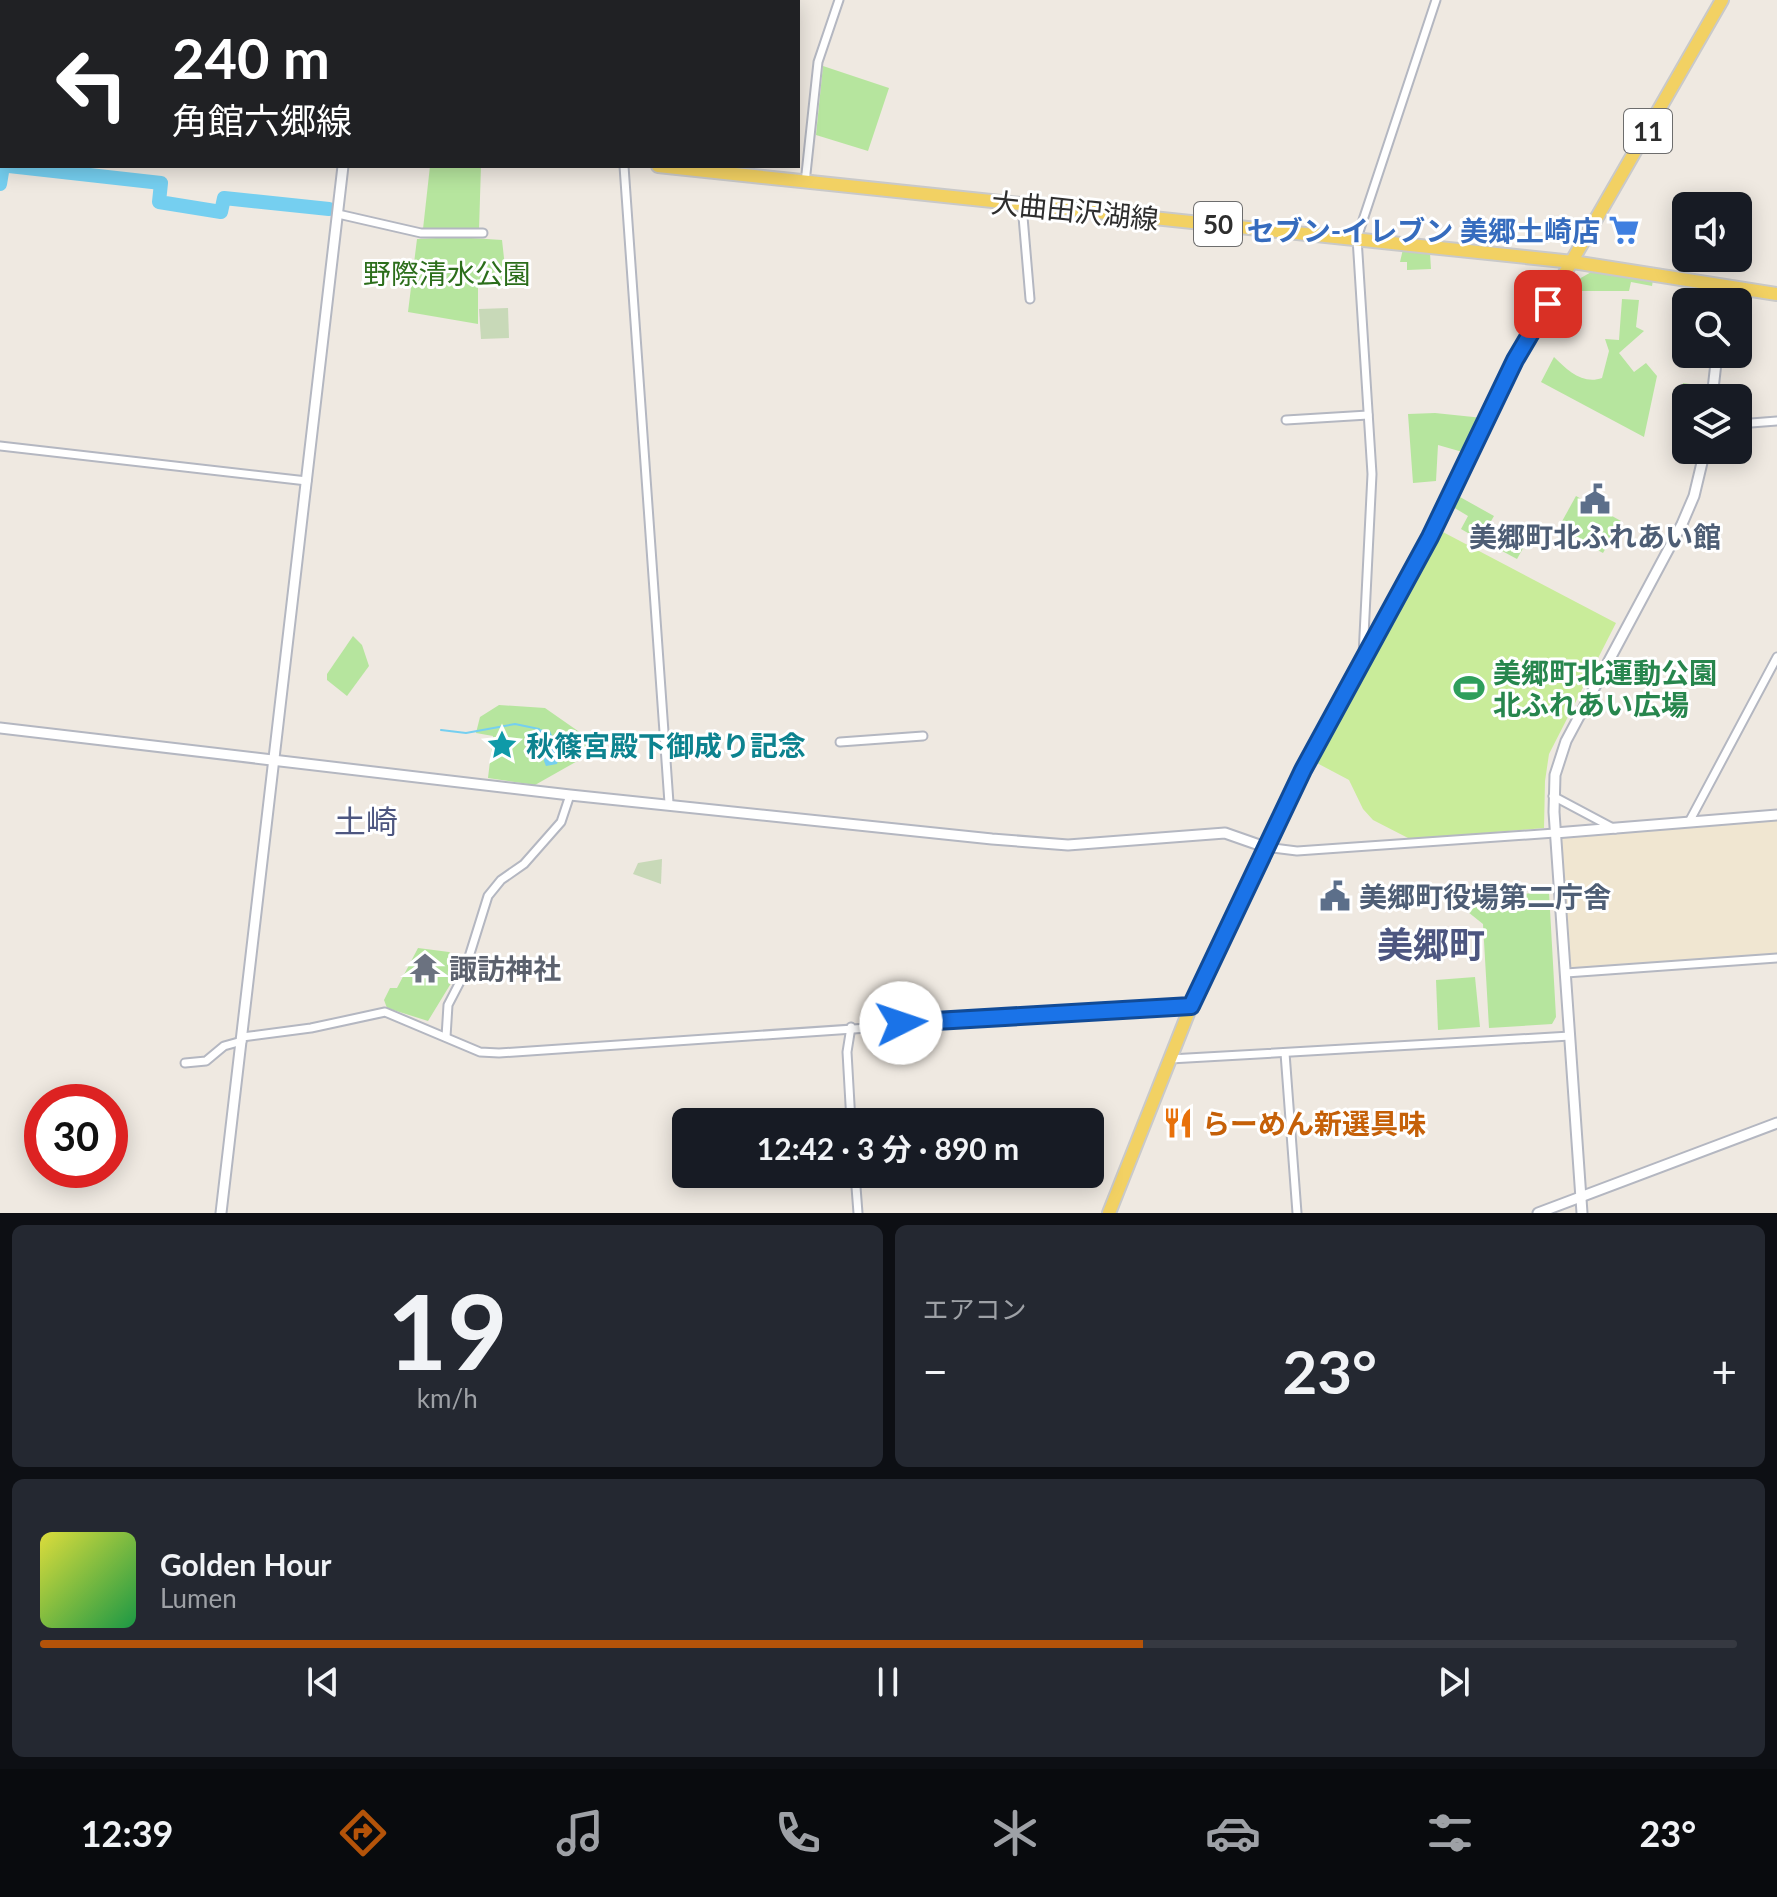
<!DOCTYPE html>
<html lang="ja">
<head>
<meta charset="utf-8">
<style>
	body { margin:0; font-family:Lato,"Noto Sans JP",sans-serif; background:#242831; color:#f1f3f6; height:100vh; display:flex; flex-direction:column; font-size:30px; white-space:nowrap }
	* { box-sizing:border-box; margin:0 }
	p { font-size:26px; color:#9ea1a6 }
	.icon { flex:none; width:44px; height:44px; fill:none; stroke:currentColor; stroke-width:2; stroke-linecap:round; stroke-linejoin:round }
	.map { position:relative; height:1213px; overflow:hidden }
	.details { display:flex; flex-direction:column; gap:12px; padding:12px; background:#0d0f14; flex:1 }
	.details>* { flex:none }
	.banner { position:absolute; left:0px; top:0px; width:800px; height:168px; box-shadow:0 4px 20px #0003; background:#202124; color:#fff; overflow:hidden }
	.buttons { position:absolute; left:1672px; top:192px; display:grid; gap:16px }
	.buttons a { display:grid; place-items:center; width:80px; height:80px; border-radius:12px; background:#171b24; box-shadow:0 4px 20px #0003; font-size:40px }
	.speed { position:absolute; left:24px; top:1084px; display:flex; gap:16px; font-size:40px; font-weight:700; text-align:center }
	.speed>* { display:grid; place-content:center; width:104px; height:104px; border-radius:50%; background:#171b24; box-shadow:0 4px 20px #0003; line-height:1 }
	.speed .limit { border:12px solid #d22; background:#fff; color:#111 }
	.pin { position:absolute; display:grid; place-items:center; width:68px; height:68px; color:#fff; margin:-34px; border-radius:16px; box-shadow:0 4px 12px #0006 }
	.me { position:absolute; width:88px; margin:-44px; rotate:86deg; stroke-linejoin:round; filter:drop-shadow(0 0 6px #0008) }
	.turn { display:flex; align-items:center; gap:28px; height:168px; padding:0 40px; font-size:36px }
	.turn .icon { width:104px; height:104px; stroke-width:2.5 }
	.turn b { display:block; font-size:56px; line-height:68px }
	.big { font-size:60px; font-weight:700; line-height:1.1 }
	.details .widget { flex:1; display:flex; flex-direction:column; justify-content:center; gap:12px; min-width:0; padding:0 28px; border-radius:12px; background:#242831 }
	.details .dial { align-items:center; gap:0 }
	.dial b { font-size:104px; line-height:1 }
	.song { display:flex; align-items:center; gap:24px }
	.cover { width:96px; height:96px; border-radius:12px; background:linear-gradient(135deg,hsl(60 70% 55%),hsl(140 70% 35%)) }
	.played { height:8px; border-radius:4px; background:linear-gradient(90deg,#b45309 65%,#363941 65%) }
	.keys { display:flex; justify-content:space-around; direction:ltr }
	.heat { display:flex; justify-content:space-between; align-items:center; font-size:44px; direction:ltr }
	.details .tiles { flex:1; display:grid; gap:12px; grid-template-columns:1fr 1fr }
	.widget:last-child { grid-column:span 2 }
	.trip { position:absolute; left:672px; top:1108px; width:432px; height:80px; border-radius:12px; background:#171b24; box-shadow:0 4px 20px #0003; font-weight:700; line-height:80px; text-align:center }
	.tabs { display:flex; height:128px; justify-content:space-around; align-items:center; background:#090b0e; color:#9ea1a6 }
	.tabs .icon { width:56px; height:56px }
	.tabs .on { color:#b45309 }
	.tabs b { font-size:36px; color:#f1f3f6 }
	.map>svg:first-child { display:block }
	.education { fill:#f0e6d1 }
	.green { fill:#b6e59e }
	.cemetery { fill:#c8d9b8 }
	.pitch { fill:#c9ec9a }
	.water { fill:#75cff0 }
	.lines { fill:none; stroke-linecap:round; stroke-linejoin:round }
	.stream { stroke:#75cff0; stroke-width:2 }
	.river { stroke:#75cff0; stroke-width:14 }
	.minor-casing { stroke:#b4b7c1; stroke-width:11 }
	.tertiary-casing { stroke:#b4b7c1; stroke-width:13 }
	.primary-casing { stroke:#c9c9c9; stroke-width:16 }
	.minor { stroke:#fff; stroke-width:7 }
	.tertiary { stroke:#fff; stroke-width:9 }
	.primary { stroke:#f2d163; stroke-width:12 }
	.route-casing { stroke:#114b97; stroke-width:20 }
	.route { stroke:#1a73e8; stroke-width:14 }
	.labels { text-anchor:middle; dominant-baseline:central; stroke-width:6; stroke-linejoin:round; paint-order:stroke }
	.shield { fill:#fff; stroke:#6d6d6d; stroke-width:2 }
	.shield-label { font-size:26px; font-weight:bold; fill:#2e2e2e }
	.street-label { font-size:28px; fill:#2e2e2e; stroke:#fff }
	.shop-label { font-size:28px; font-weight:bold; fill:#366cbe; stroke:#fff; text-anchor:end }
	.park-label { font-size:28px; fill:#2c6e1b; stroke:#fff }
	.service-label { font-size:28px; font-weight:bold; fill:#4e5e75; stroke:#fff }
	.leisure-label { font-size:28px; font-weight:bold; fill:#27864d; stroke:#fff; text-anchor:start }
	.culture-label { font-size:28px; font-weight:bold; fill:#0d838f; stroke:#fff; text-anchor:start }
	.worship-label { font-size:28px; font-weight:bold; fill:#5b616d; stroke:#fff; text-anchor:start }
	.food-label { font-size:28px; font-weight:bold; fill:#c56008; stroke:#fff; text-anchor:start }
	.quarter-label { font-size:32px; fill:#4d5680; stroke:#fff }
	.district-label { font-size:36px; font-weight:bold; fill:#4d5680; stroke:#fff }
</style>
</head>
<body>
<div class="map">
<svg width="1777" height="1213" viewBox="0 0 1777 1213">
	<rect width="100%" height="100%" fill="#efe9e1"/>
	<path class="education" d="M1777 820V956L1570 970 1559 835Z"/>
	<g class="green">
		<path d="M823 66 889 88 868 151 816 135Z"/>
		<path d="M430 166H481L479 229H423Z"/>
		<path d="M456 237 502 240 507 285 478 286V324L408 312 417 239Z"/>
		<path d="M1403 249 1430 253 1431 269 1407 270V262H1400Z"/>
		<path d="M1593 271 1653 280 1652 286 1631 282 1629 291H1576L1575 325 1567 322 1562 332 1545 324 1565 287Z"/>
		<path d="M1622 299 1639 300 1636 327 1644 331 1619 353 1634 372 1646 363 1657 376 1644 437 1541 382 1554 357C1567 370 1583 385 1602 378L1609 351 1605 339 1619 340Z"/>
		<path d="M1683 383 1705 386 1703 398H1686V450H1694V453L1673 446 1686 388 1682 387Z"/>
		<path d="M1435 413 1483 418 1466 453 1438 445 1436 481 1413 483 1408 414Z"/>
		<path d="M1576 496 1621 521 1603 553 1562 531 1560 525Z"/>
		<path d="M1460 497 1494 516 1480 540 1461 529 1468 516 1453 507Z"/>
		<path d="M1502 520 1530 536 1517 559 1489 544Z"/>
		<path d="M353 636 362 645 369 666 347 696 327 680V674Z"/>
		<path d="M499 705 545 708 588 738V755L535 785 488 778 493 736 476 733 480 717Z"/>
		<path d="M1549 892 1556 1017 1552 1024 1489 1028 1483 924 1468 912 1467 898Z"/>
		<path d="M418 948 449 952 458 959 453 980 428 1021 387 1008 384 1000 390 988H397Z"/>
		<path d="M1475 977 1480 1027 1438 1030 1436 980Z"/>
	</g>
	<g class="cemetery">
		<path d="M508 308 509 338 481 339 479 309Z"/>
		<path d="M662 859 661 884 633 874 638 863Z"/>
	</g>
	<path class="pitch" d="M1441 531 1616 623 1549 754 1545 781 1544 828 1410 839 1373 820 1363 809 1349 780 1315 762Z"/>
	<path class="water" d="M539 729 550 731 560 754 557 764 546 766 544 761C546 748 537 740 539 729Z"/>
	<g class="lines">
		<path class="stream" d="M441 730 466 733 515 724 539 729"/>
		<g class="river">
			<path d="M9 166 161 183 159 202 221 212 224 198 329 209"/>
			<path d="M0 184 3 166"/>
		</g>
		<g class="minor-casing">
			<g id="minor">
				<path d="M363 2V0"/>
				<path d="M624 166 669 803"/>
				<path d="M805 183 818 62 839 0"/>
				<path d="M1022 205 1030 299"/>
				<path d="M338 214 421 233H483"/>
				<path d="M1286 420 1368 415"/>
				<path d="M1738 424 1777 421"/>
				<path d="M0 446 307 481"/>
				<path d="M1363 656 1372 474 1357 238 1436 0"/>
				<path d="M840 742 923 736"/>
				<path d="M1553 796 1615 829"/>
				<path d="M1689 822 1777 657"/>
				<path d="M1265 847 1297 851 1555 833"/>
				<path d="M1566 973 1777 958"/>
				<path d="M851 1027 847 1052 851 1122"/>
				<path d="M242 1037 311 1028 385 1012 480 1052 499 1053 1191 1006"/>
				<path d="M446 1037 448 1005 463 976 488 896 501 880 524 864 561 822 570 795"/>
				<path d="M1285 1053 1297 1213"/>
				<path d="M1170 1059 1570 1036"/>
				<path d="M185 1063 206 1061 224 1046 242 1041"/>
				<path d="M855 1174 858 1213"/>
			</g>
		</g>
		<g class="tertiary-casing">
			<g id="tertiary">
				<path d="M1724 302 1726 286"/>
				<path d="M1712 398 1717 354"/>
				<path d="M0 728 570 795 992 839 1068 845 1225 833 1265 847"/>
				<path d="M1555 833 1777 815"/>
				<path d="M221 1213 343 166"/>
				<path d="M1538 1213 1777 1123"/>
				<path d="M1582 1213 1554 812 1555 775 1566 741 1682 524 1694 496 1705 450"/>
			</g>
		</g>
		<g class="primary-casing">
			<g id="primary">
				<path d="M0 89H2"/>
				<path d="M658 166 1573 262 1777 294"/>
				<path d="M1109 1213 1191 1006 1303 770 1430 537 1515 360 1722 0"/>
			</g>
		</g>
		<use href="#minor" class="minor"/>
		<use href="#tertiary" class="tertiary"/>
		<use href="#primary" class="primary"/>
	</g>
	<g class="lines">
		<g class="route-casing">
			<path id="route" d="M901 1023 1191 1006 1303 770 1430 537 1515 360 1548 304"/>
		</g>
		<use href="#route" class="route"/>
	</g>
	<defs>
		<g id="supermarket-bare" transform="scale(2.4)"><path d="M-6-5.5h2.5l.6 2H6L4.5 2H-2.5L-4.4-4H-6ZM-1.5 3.2a1.3 1.3 0 1 0 .1 0ZM3 3.2a1.3 1.3 0 1 0 .1 0Z" fill="#3f7fe0" stroke="#fff" stroke-width="2.5" paint-order="stroke"/></g>
		<g id="civic-bare" transform="scale(2.4)"><path d="M-.6-6.5H3V-4.5H.6V-3L4-1V1h2V6H-6V1h2V-1L-.6-3ZM-1.2 2.5V6h2.4V2.5Z" fill="#5c6f8a" stroke="#fff" stroke-width="2.5" paint-order="stroke"/></g>
		<g id="stadium-bare" transform="scale(2.4)"><path d="M0-5a6.5 5 0 1 0 0 10a6.5 5 0 1 0 0-10ZM-3.5-1.8h7v3.6h-7Z" fill="#2e9e5b" stroke="#fff" stroke-width="2.5" paint-order="stroke"/></g>
		<g id="sight-bare" transform="scale(2.4)"><path d="M0-6L1.8-2.2L6-1.7L2.9 1.2L3.7 5.4L0 3.3L-3.7 5.4L-2.9 1.2L-6-1.7L-1.8-2.2Z" fill="#0f9aa8" stroke="#fff" stroke-width="2.5" paint-order="stroke"/></g>
		<g id="temple-bare" transform="scale(2.4)"><path d="M0-6L5-2H3V0L6.5 2.5H4V6H1.5V3h-3V6H-4V2.5H-6.5L-3 0V-2H-5Z" fill="#6b7280" stroke="#fff" stroke-width="2.5" paint-order="stroke"/></g>
		<g id="restaurant-bare" transform="scale(2.4)"><path d="M-5-6h1v4h1v-4h1v4h1v-4h1v5L-1.5 .5V6h-2V.5L-5-1ZM5-6V6H3V1.5H1.5Q1.5-4 5-6Z" fill="#e8710a" stroke="#fff" stroke-width="2.5" paint-order="stroke"/></g>
	</defs>
	<g fill-rule="evenodd">
		<use href="#supermarket-bare" x="1624" y="230"/>
		<use href="#civic-bare" x="1595" y="499"/>
		<use href="#stadium-bare" x="1469" y="688"/>
		<use href="#sight-bare" x="502" y="745"/>
		<use href="#civic-bare" x="1335" y="896"/>
		<use href="#temple-bare" x="425" y="968"/>
		<use href="#restaurant-bare" x="1178" y="1123"/>
	</g>
	<g class="labels">
		<g class="shield">
			<rect x="1624" y="109" width="48" height="44" rx="6"/>
			<rect x="1194" y="202" width="48" height="44" rx="6"/>
		</g>
		<g class="shield-label">
			<text x="1648" y="131">11</text>
			<text x="1218" y="224">50</text>
		</g>
		<g class="street-label">
			<text transform="translate(1075 210) rotate(6)">大曲田沢湖線</text>
		</g>
		<g class="shop-label">
			<text x="1600" y="230">セブン-イレブン 美郷土崎店</text>
		</g>
		<g class="park-label">
			<text x="447" y="273">野際清水公園</text>
		</g>
		<g class="service-label">
			<text x="1595" y="536">美郷町北ふれあい館</text>
			<text x="1359" y="896" text-anchor="start">美郷町役場第二庁舎</text>
		</g>
		<g class="leisure-label">
			<text x="1493" y="672">美郷町北運動公園<tspan x="1493" dy="32">北ふれあい広場</tspan></text>
		</g>
		<g class="culture-label">
			<text x="526" y="745">秋篠宮殿下御成り記念</text>
		</g>
		<g class="worship-label">
			<text x="449" y="968">諏訪神社</text>
		</g>
		<g class="food-label">
			<text x="1202" y="1123">らーめん新選具味</text>
		</g>
		<g class="quarter-label">
			<text x="366" y="820">土崎</text>
		</g>
		<g class="district-label">
			<text x="1431" y="944">美郷町</text>
		</g>
	</g>
</svg>
<div class="buttons">
<a><svg class="icon" aria-label="sound" viewBox="0 0 24 24"><path d="M4 9h4l5-4v14l-5-4H4zM17 9q2 3 0 6"/></svg></a>
<a><svg class="icon" aria-label="search" viewBox="0 0 24 24"><circle cx="10" cy="10" r="6"/><path d="M15 15l6 6"/></svg></a>
<a><svg class="icon" aria-label="layers" viewBox="0 0 24 24"><path d="M12 4l9 5-9 5-9-5zM3 14l9 5 9-5"/></svg></a>
</div>
<div class="speed"><div class="limit">30</div></div>
<div class="pin" style="left:1548px;top:304px;background:#d93025"><svg class="icon" aria-label="arrive" viewBox="0 0 24 24"><path d="M6 21V4h12l-3 4 3 4H6"/></svg></div>
<svg class="me" style="left:901px;top:1023px" viewBox="-20 -20 40 40"><circle r="19" fill="#fff"/><path d="M0-13L10 11 0 6-10 11z" fill="#1a73e8"/></svg>
<div class="trip">12:42 · 3 分 · 890 m</div>
<div class="banner">
<div class="turn"><svg class="icon" aria-label="left" viewBox="0 0 24 24"><path d="M17 20v-9H6M10 6l-5 5 5 5"/></svg><div><b>240 m</b>角館六郷線</div></div>
</div>
</div>
<section class="details">
<div class="tiles">
<div class="widget dial"><b>19</b><p>km/h</p></div>
<div class="widget"><p>エアコン</p>
<div class="heat"><a>−</a><b class="big">23°</b><a>+</a></div>
</div>
<div class="widget">
<div class="song"><i class="cover"></i><div><b>Golden Hour</b><p>Lumen</p></div></div>
<div class="played"></div>
<div class="keys"><svg class="icon" aria-label="previous" viewBox="0 0 24 24"><path d="M18 5L8 12l10 7zM5 5v14"/></svg><svg class="icon" aria-label="pause" viewBox="0 0 24 24"><path d="M8 5v14M16 5v14"/></svg><svg class="icon" aria-label="next" viewBox="0 0 24 24"><path d="M6 5l10 7-10 7zM19 5v14"/></svg></div>
</div>
</div>
</section>
<nav class="tabs">
<b>12:39</b>
<svg class="icon on" aria-label="directions" viewBox="0 0 24 24"><path d="M12 3l9 9-9 9-9-9zM9 14v-3h6M13 9l2 2-2 2"/></svg>
<svg class="icon" aria-label="music" viewBox="0 0 24 24"><path d="M9 18V5l10-2v13"/><circle cx="6" cy="18" r="3"/><circle cx="16" cy="16" r="3"/></svg>
<svg class="icon" aria-label="phone" viewBox="0 0 24 24"><path d="M5 4h4l2 5-3 2q2 4 5 5l2-3 5 2v4C11 20 4 13 5 4z"/></svg>
<svg class="icon" aria-label="climate" viewBox="0 0 24 24"><path d="M12 3v18M4 7l16 10M4 17L20 7"/></svg>
<svg class="icon" aria-label="car" viewBox="0 0 24 24"><path d="M5 17H2v-5l4-1 3-4h7l3 4 3 1v5h-3M9 17h6M6 11h13"/><circle cx="7" cy="17" r="2"/><circle cx="17" cy="17" r="2"/></svg>
<svg class="icon" aria-label="filters" viewBox="0 0 24 24"><path d="M4 7h16M4 17h16"/><circle cx="9" cy="7" r="2"/><circle cx="15" cy="17" r="2"/></svg>
<b>23°</b>
</nav>
</body>
</html>
